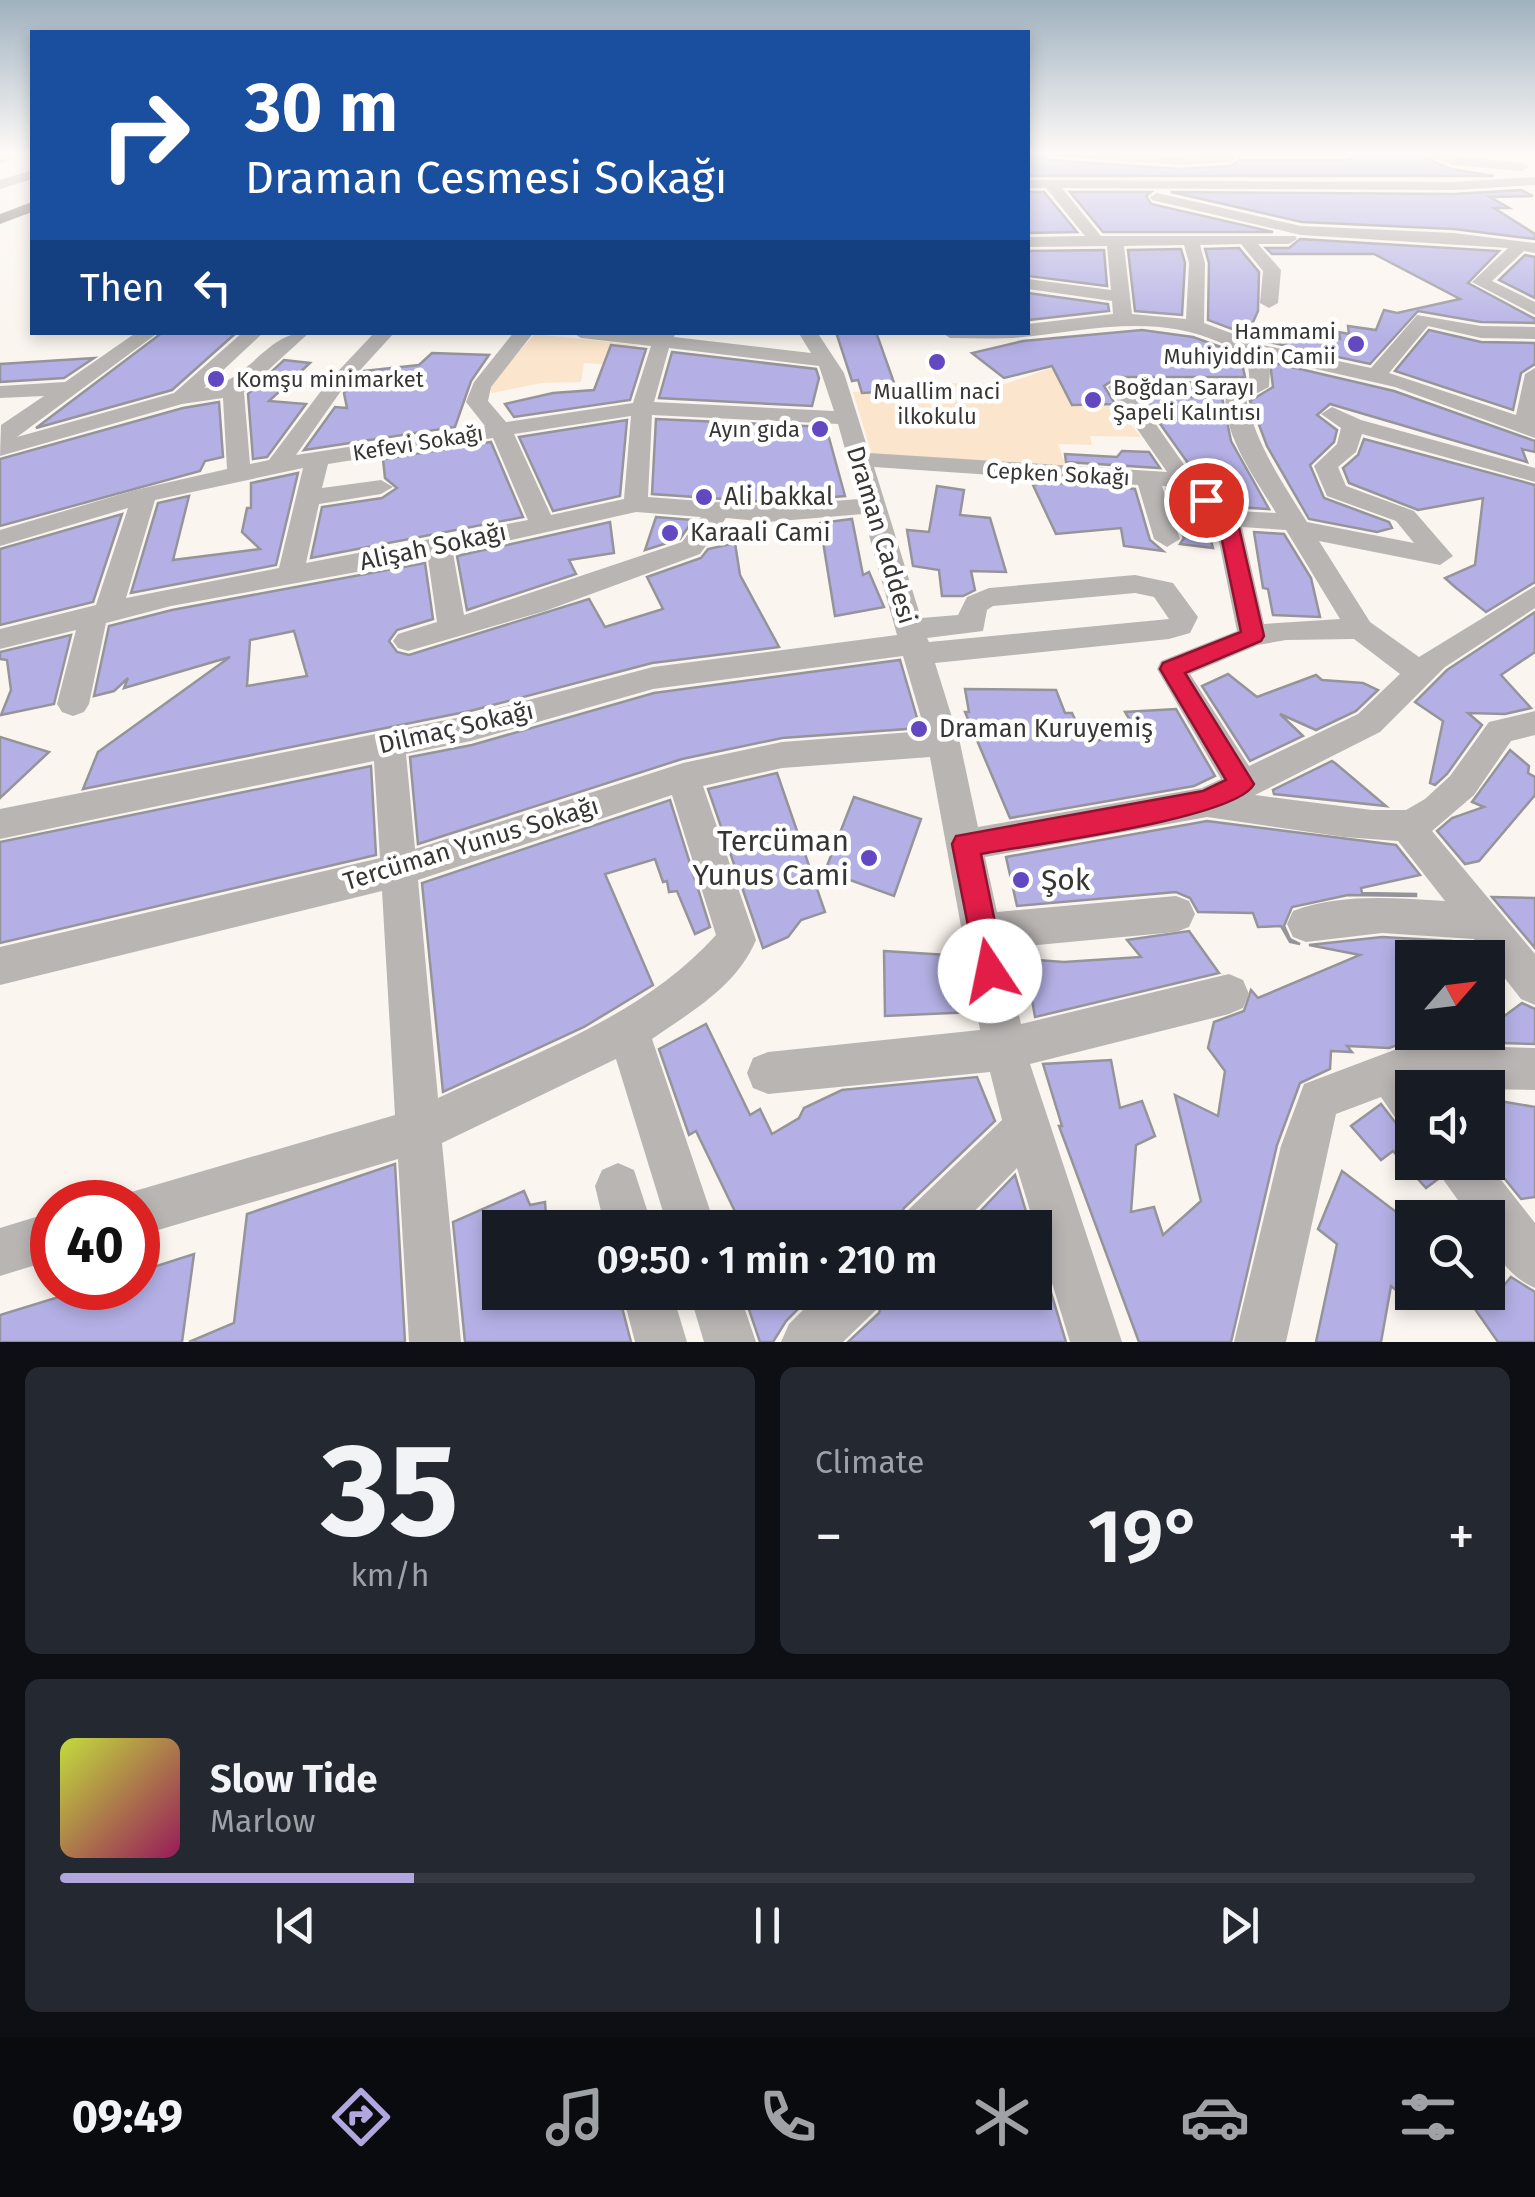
<!DOCTYPE html>
<html lang="en">
<head>
<meta charset="utf-8">
<style>
	body { margin:0; font-family:"Fira Sans",sans-serif; background:#242831; color:#f1f3f6; height:100vh; display:flex; flex-direction:column; font-size:38px; white-space:nowrap }
	* { box-sizing:border-box; margin:0 }
	p { font-size:32px; color:#9ea1a6 }
	.icon { flex:none; width:55px; height:55px; fill:none; stroke:currentColor; stroke-width:2; stroke-linecap:round; stroke-linejoin:round }
	.map { position:relative; height:1342px; overflow:hidden }
	.panel { display:flex; flex-direction:column; gap:25px; padding:25px; background:#0d0f14; flex:1 }
	.panel>* { flex:none }
	.banner { position:absolute; left:30px; top:30px; width:1000px; height:305px; border-radius:0px; box-shadow:0 5px 15px #0003; background:#1a4fa0; color:#fff; overflow:hidden }
	.needle { width:65px; rotate:62deg }
	.buttons { position:absolute; left:1395px; top:940px; display:grid; gap:20px }
	.buttons a { display:grid; place-items:center; width:110px; height:110px; border-radius:0px; background:#171b24; box-shadow:0 5px 15px #0003; font-size:50px }
	.speed { position:absolute; left:30px; top:1180px; display:flex; gap:20px; font-size:50px; font-weight:700; text-align:center }
	.speed>* { display:grid; place-content:center; width:130px; height:130px; border-radius:50%; background:#171b24; box-shadow:0 5px 15px #0003; line-height:1 }
	.speed .limit { border:15px solid #d22; background:#fff; color:#111 }
	.pin { position:absolute; display:grid; place-items:center; width:85px; height:85px; color:#fff; margin:-42px; border:5px solid #fff; border-radius:50%; box-shadow:0 2px 10px #0007 }
	.me { position:absolute; width:110px; margin:-55px; rotate:349deg; stroke-linejoin:round; filter:drop-shadow(0 0 8px #0008) }
	.turn { display:flex; align-items:center; gap:35px; height:210px; padding:0 50px; font-size:45px }
	.turn .icon { width:130px; height:130px; stroke-width:2.5 }
	.turn b { display:block; font-size:70px; line-height:85px }
	.then { display:flex; align-items:center; height:95px; padding:0 50px; background:#0003; gap:20px; font-size:38px }
	.big { font-size:75px; font-weight:600; line-height:1.1 }
	.panel .widget { flex:1; display:flex; flex-direction:column; justify-content:center; gap:15px; min-width:0; padding:0 35px; border-radius:15px; background:#242831 }
	.panel .dial { align-items:center; gap:0 }
	.dial b { font-size:130px; line-height:1 }
	.song { display:flex; align-items:center; gap:30px }
	.cover { width:120px; height:120px; border-radius:15px; background:linear-gradient(135deg,hsl(70 70% 55%),hsl(330 70% 35%)) }
	.played { height:10px; border-radius:5px; background:linear-gradient(90deg,#b1a6de 25%,#363941 25%) }
	.keys { display:flex; justify-content:space-around; direction:ltr }
	.heat { display:flex; justify-content:space-between; align-items:center; font-size:55px; direction:ltr }
	.panel .tiles { flex:1; display:grid; gap:25px; grid-template-columns:1fr 1fr }
	.widget:last-child { grid-column:span 2 }
	.trip { position:absolute; left:482px; top:1210px; width:570px; height:100px; border-radius:0px; background:#171b24; box-shadow:0 5px 15px #0003; font-weight:600; line-height:100px; text-align:center }
	.tabs { display:flex; height:160px; justify-content:space-around; align-items:center; background:#090b0e; color:#9ea1a6 }
	.tabs .icon { width:70px; height:70px }
	.tabs .current { color:#b1a6de }
	.tabs b { font-size:45px; color:#f1f3f6 }
	.map>svg:first-child { display:block }
	.green { fill:#fbe5cc }
	.building { fill:#b4b0e5; stroke:#95949b; stroke-width:2.5; fill-rule:evenodd }
	.lines { fill:none; stroke-linecap:round; stroke-linejoin:round }
	.minor { fill:#b8b5b3; fill-rule:evenodd }
	.major { fill:#837f7a; fill-rule:evenodd }
	.route { fill:#e11d48; stroke:#92132f; stroke-width:2.5 }
	.poi-dot { fill:#6248c1; stroke:#fff; stroke-width:4 }
	.labels { text-anchor:middle; dominant-baseline:central; stroke-width:9; stroke-linejoin:round; paint-order:stroke }
	.far-poi-label { font-size:22px; fill:#383634; stroke:#fff; text-anchor:end }
	.far-street-label { font-size:22px; fill:#383634; stroke:#fff }
	.poi-label { font-size:25px; fill:#383634; stroke:#fff; text-anchor:start }
	.street-label { font-size:25px; fill:#383634; stroke:#fff }
	.near-poi-label { font-size:30px; fill:#383634; stroke:#fff; text-anchor:end }
</style>
</head>
<body>
<div class="map">
<svg width="1535" height="1342" viewBox="0 0 1535 1342">
	<rect width="100%" height="100%" fill="#fbf5ef"/>
	<g class="green">
		<path d="M535 334 637 345 630 366 584 363 581 382 542 383 492 393 488 386Z"/>
		<path d="M1068 362 1093 377 1141 437 1090 436 1092 445 1058 444 1068 471 872 455 853 392 933 388V383L1005 384Z"/>
	</g>
	<g class="building">
		<path d="M1028 152H1039L1049 160 1181 169 1231 166 1239 160H1347L1356 155 1402 156 1394 152H1411L1451 169 1494 176H1028Z"/>
		<path d="M1521 190 1533 196 1490 197 1509 208H1494L1535 234V239L1454 229 1302 222 1171 192 1454 194Z"/>
		<path d="M1028 192H1044L1077 232 1028 233Z"/>
		<path d="M1070 192H1151L1146 196 1151 204 1273 232H1103Z"/>
		<path d="M1300 239 1499 251 1468 283 1535 319V323L1481 322 1418 311 1370 364 1264 341 1208 320 1209 263 1205 249 1239 248 1259 272 1258 311 1250 329 1296 336 1299 330 1340 339 1339 332 1349 334 1348 326 1376 330 1384 310 1397 313 1460 299 1374 254H1272L1266 248H1289Z"/>
		<path d="M1181 249 1185 263 1182 315 1135 311 1128 250Z"/>
		<path d="M1104 250 1107 286 1028 276V251Z"/>
		<path d="M1525 255 1535 257V298L1499 280Z"/>
		<path d="M1028 293 1108 304 1109 311 1028 320Z"/>
		<path d="M1142 330 1193 337 1224 348 1242 363 1245 377H1118L1104 386 1115 404 1072 405 1052 366 1004 378 972 353 1023 341Z"/>
		<path d="M1429 330 1481 342 1535 343V364L1521 373 1513 410 1395 371Z"/>
		<path d="M163 332H237L172 390 36 428Z"/>
		<path d="M836 332H876L897 391 862 393 858 380 852 381Z"/>
		<path d="M611 345 646 349 630 400 514 417 505 404 553 393 594 390Z"/>
		<path d="M672 352 816 369 819 378 812 406 659 398Z"/>
		<path d="M432 353 489 355 471 381 455 427 304 450 335 407 347 408 344 393 364 371 419 365Z"/>
		<path d="M94 358 64 378 0 382V364Z"/>
		<path d="M284 360 310 363 269 401 306 404 267 457 253 459 248 394Z"/>
		<path d="M1270 362 1394 391 1535 441V452L1522 449 1527 462 1330 404 1317 415 1337 430 1334 442 1310 465 1324 498 1389 522 1392 528 1377 532 1309 519 1267 446 1250 401 1273 387Z"/>
		<path d="M1141 397H1222L1231 441 1269 509 1235 507 1195 473Z"/>
		<path d="M219 402 223 457 205 461 200 471 0 526V459L183 408Z"/>
		<path d="M656 419 826 427 845 496 768 502 652 494Z"/>
		<path d="M627 420 620 496 553 511 519 437Z"/>
		<path d="M1364 439 1535 485V582L1486 612 1455 587 1445 578 1475 565 1483 498 1418 510 1349 483 1343 468 1358 455Z"/>
		<path d="M491 442 523 517 311 558 322 507 382 498 397 488 385 478 383 459Z"/>
		<path d="M1122 451 1149 452 1160 468 1066 462 1065 454 1117 457Z"/>
		<path d="M298 473 276 565 131 593 158 503 189 496 173 560 260 549 242 532 247 508H251V483Z"/>
		<path d="M1045 482 1135 489 1150 540 1163 551 1124 546 1121 528 1056 534 1033 485Z"/>
		<path d="M937 486 964 490 960 515 990 518 1006 572 971 571 975 590 963 596H942L939 570 913 566 907 530 929 532Z"/>
		<path d="M1167 490 1175 491 1204 517 1213 548 1180 544 1184 538Z"/>
		<path d="M122 514 93 602 0 625V549Z"/>
		<path d="M656 517 693 520 680 539 645 550Z"/>
		<path d="M852 519 863 575 869 572 884 607 835 616 820 523Z"/>
		<path d="M610 522 614 553 569 560 576 574 467 610 457 556Z"/>
		<path d="M1254 532 1284 534 1311 578 1320 617 1273 615 1268 589 1263 588Z"/>
		<path d="M735 543 740 575 779 647 652 663 470 711 83 789 98 752 230 657 124 688 128 678 114 691 94 696 109 626 172 610 425 563 433 619 397 630 389 641 397 652 409 655 589 599 605 627 663 609 647 577 701 558 708 549ZM294 631 307 676 247 686 250 640Z"/>
		<path d="M1535 612V652L1501 675 1531 708 1505 714 1468 713 1482 725 1447 774 1435 785 1430 783 1443 721 1415 702 1447 670Z"/>
		<path d="M71 635 54 704 1 715 11 690 7 660 0 659V652Z"/>
		<path d="M900 660 920 728 782 738 682 759 418 844 410 757 472 745 654 693Z"/>
		<path d="M1228 674 1257 697 1316 675 1322 680 1363 683 1378 690 1356 711 1316 730 1280 714 1303 736 1250 761 1202 686Z"/>
		<path d="M965 689 1056 690 1065 713H1072L1087 745 1134 727 1125 712 1176 709 1215 776 1194 786 1010 818 965 712H969Z"/>
		<path d="M0 737 49 752 0 798Z"/>
		<path d="M1510 750 1529 766 1528 773 1535 777V795L1479 861 1465 864 1437 831 1452 818 1484 807 1472 802Z"/>
		<path d="M1332 761 1335 763 1386 806 1274 794 1273 790Z"/>
		<path d="M371 766 376 855 0 943V842Z"/>
		<path d="M777 773 825 912 801 920 788 937 763 948 708 789Z"/>
		<path d="M854 797 921 819 894 896 825 871Z"/>
		<path d="M670 800 710 927 695 934 677 891 669 892 667 881 663 882 655 859 605 874 653 985 584 1027 443 1092 422 883Z"/>
		<path d="M1207 821 1396 845 1420 875 1361 888 1362 893 1416 894V896L1348 895 1292 907 1284 926 1290 939 1300 944 1290 942 1281 926 1258 927 1253 913 1198 912 1190 898 1176 892 1017 906 1006 857Z"/>
		<path d="M1492 897 1535 898V948Z"/>
		<path d="M1189 931 1219 973 1035 1017 1025 959 1064 962 1141 957 1127 940Z"/>
		<path d="M1382 937 1452 941 1464 958H1404L1412 975V1040L1389 1048 1347 1046 1352 1052 1331 1051 1330 1069 1300 1083 1277 1145 1231 1342H1139L1059 1126H1062L1043 1064 1111 1060 1120 1108 1142 1101 1155 1136 1136 1145 1131 1212 1154 1207 1163 1235 1201 1201 1175 1095 1218 1116 1225 1071 1208 1048 1214 1022 1244 1011 1251 990 1258 998 1360 955 1309 945Z"/>
		<path d="M884 951 963 956 973 1012 885 1016Z"/>
		<path d="M1522 1003 1535 1009V1044L1468 1042 1488 1032V1028Z"/>
		<path d="M706 1024 750 1115 760 1109 772 1134 799 1118 804 1108 842 1090 977 1077 995 1121 904 1208 894 1228H743L696 1131 689 1135 659 1049Z"/>
		<path d="M1488 1099 1535 1107V1197L1521 1199 1488 1158Z"/>
		<path d="M1381 1104 1395 1122 1412 1128V1162H1431L1438 1179 1426 1188 1393 1151 1381 1160 1351 1126Z"/>
		<path d="M395 1164 405 1342H189L234 1323 247 1214Z"/>
		<path d="M1342 1171 1412 1224V1303L1391 1286 1381 1342H1316L1337 1244 1318 1229Z"/>
		<path d="M1015 1175 1031 1228H964Z"/>
		<path d="M524 1191 530 1205 545 1202 547 1228H500V1292H618L631 1342H465L453 1222Z"/>
		<path d="M1035 1240 1066 1342H848L879 1313 886 1292H1035Z"/>
		<path d="M194 1254 182 1342H0V1315L88 1288H138V1272Z"/>
		<path d="M1511 1277 1535 1292V1342H1498L1463 1292H1488V1280L1500 1290Z"/>
		<path d="M743 1292H815L786 1321 773 1342H760Z"/>
	</g>
	<g class="lines">
		<g class="minor">
			<path d="M11 152H30L0 164V155Z"/>
			<path d="M1042 152 1181 157 1224 152H1354L1347 156H1237L1231 162 1181 165 1049 156Z"/>
			<path d="M1415 152 1522 163 1529 167 1522 171 1452 165Z"/>
			<path d="M32 170V179L0 189V180Z"/>
			<path d="M1535 177V185L1454 190 1062 188 1101 236H1295L1297 239 1289 244H1258L1281 270 1278 303 1269 308 1260 303 1263 271 1241 244 1200 245 1205 263 1204 323 1263 345 1371 368 1417 315 1481 326 1535 327V339L1481 338 1428 326 1389 373 1516 415 1525 374 1535 368V438L1395 387 1263 357 1270 370 1269 387 1246 399C1257 446 1282 482 1307 522L1414 543 1396 521 1327 496 1314 466 1337 444 1341 428 1321 414 1332 407 1361 420 1535 468V482L1362 434 1356 452 1338 467 1346 486 1414 511 1453 556 1440 565 1319 541 1370 622 1419 657 1535 586V608L1445 667 1380 732 1255 795 1372 810H1406L1425 799 1450 776 1489 722 1535 711V735L1511 741 1474 795 1432 831 1535 954V1005L1521 999 1474 939 1382 933 1306 942 1293 937 1287 924 1293 911C1339 893 1396 898 1445 901L1398 841 1344 837 1207 817 985 857 997 912 1176 896 1189 901 1195 914 1189 927 1176 932 1004 948 1021 1024 1229 974 1243 980 1249 994 1243 1008 1229 1014 1030 1064 1122 1342H1070L1017 1168 958 1228H900L907 1211 1002 1120 990 1072 768 1094 753 1088 747 1073 753 1058 768 1052 980 1030 930 757 782 768 703 786 756 940C737 986 691 1012 652 1039L716 1228H668L616 1059 442 1143 461 1342H409L398 1159 138 1236V1202H118L121 1195 395 1115 382 891 0 985V947L380 858 374 761 0 839V809L471 715 653 667 897 635 863 514 768 522 726 518 700 554 545 611 408 651 398 648 393 641 398 634 437 622 428 559 171 606 106 623 89 704 84 712 73 716 62 712 57 704 76 630 0 649V629L96 605 128 508 0 546V530L135 490 227 469 223 398 182 404 0 456 1 425 44 396 0 398V386L65 382 137 332H159L17 437 174 393 243 332H264L204 388C252 381 264 332 310 332L244 392 250 464 269 460 327 383 375 332H395L341 391 296 455 485 426 466 402 474 382 514 332H534L491 387 488 401 506 422 633 403 651 346 581 338 572 332H676L674 337 811 353 798 332H817L844 373 869 453 1167 472 1108 387 1118 381H1249C1251 358 1238 350 1219 342 1152 312 1081 332 1013 338 992 339 971 338 950 338L941 332H1028V324L1113 314 1112 301 1028 289V279L1111 290 1107 246 1028 247V237L1085 236 1046 188H1028V180L1454 182ZM1184 245 1189 263 1186 319 1132 314 1124 246ZM669 348 819 366 834 411 654 402ZM1134 393H1226C1221 434 1256 479 1276 513L1234 511 1192 476ZM652 415 838 424 859 499 768 506 648 497ZM631 416 624 499 551 515 514 434ZM493 438 528 520 306 563 319 504 381 494 393 487 381 480 322 488 328 464ZM874 467 1138 485 1154 539 1167 547 1180 539 1162 486 1177 487 1215 522 1237 631 1161 661 1157 669 1221 779 1202 788 978 827 960 743 935 663 1169 639 1190 633 1198 617 1173 583 1135 575 989 588 967 597 958 615 921 618ZM303 468 279 568 126 598 155 500ZM636 512 701 517 682 542 464 615 453 553ZM1242 527 1286 530 1340 619 1264 624ZM1135 593 1154 597 1169 619 929 642 927 638 983 631 987 610 993 606ZM1354 639 1400 674 1358 714 1249 766 1190 674 1258 645 1286 640ZM903 656 925 731 782 742 683 763 415 849 406 754 471 741 653 689ZM672 795 716 935C643 1016 535 1053 438 1098L418 880Z"/>
			<path d="M1157 193 1301 226 1454 233 1535 243V253L1524 251 1492 281 1535 302V315L1472 282 1508 248 1301 235 1152 200 1150 197Z"/>
			<path d="M1410 1044 1535 1048V1090L1412 1088V1125L1396 1119 1381 1097 1336 1114 1286 1342H1234L1281 1146 1304 1084Z"/>
			<path d="M1435 1162H1487L1535 1223V1288C1507 1276 1488 1248 1488 1218H1471L1442 1178Z"/>
			<path d="M618 1163 634 1170 653 1228H605L595 1186 602 1170Z"/>
			<path d="M52 1212V1260L0 1276V1228Z"/>
			<path d="M622 1292H672L687 1342H635Z"/>
			<path d="M689 1292H739L756 1342H704Z"/>
			<path d="M821 1292H883L876 1310 843 1342H781L789 1324Z"/>
		</g>
		<path class="major" d="M32 202V212L0 224V214Z"/>
	</g>
	<linearGradient id="sky" x2="0" y2="1"><stop stop-color="#a0b1bf"/><stop offset="0.45" stop-color="#fdfaf8"/><stop offset="1" stop-color="#fdfaf8" stop-opacity="0"/></linearGradient>
	<rect width="1535" height="340" fill="url(#sky)"/>
	<path class="route" d="M1206 494 1237 519 1264 636 1261 641 1185 673 1254 784C1237 819 1027 845 981 854L1005 971 1001 982 990 986 979 982 952 844 956 836 1203 791 1226 780 1160 669 1163 663 1241 632 1218 521 1196 500Z"/>
	<g class="poi-dot">
		<circle cx="1356" cy="344" r="10"/>
		<circle cx="937" cy="362" r="10"/>
		<circle cx="216" cy="379" r="10"/>
		<circle cx="1093" cy="400" r="10"/>
		<circle cx="820" cy="429" r="10"/>
		<circle cx="704" cy="497" r="10"/>
		<circle cx="670" cy="533" r="10"/>
		<circle cx="919" cy="729" r="10"/>
		<circle cx="869" cy="858" r="10"/>
		<circle cx="1021" cy="880" r="10"/>
	</g>
	<g class="labels">
		<g class="far-poi-label">
			<text x="1336" y="331">Hammami<tspan x="1336" dy="25">Muhiyiddin Camii</tspan></text>
			<text x="236" y="379" text-anchor="start">Komşu minimarket</text>
			<text x="1113" y="387" text-anchor="start">Boğdan Sarayı<tspan x="1113" dy="25">Şapeli Kalıntısı</tspan></text>
			<text x="937" y="391" text-anchor="middle">Muallim naci<tspan x="937" dy="25">ilkokulu</tspan></text>
			<text x="800" y="429">Ayın gıda</text>
		</g>
		<g class="far-street-label">
			<text transform="translate(418 443) rotate(-9)">Kefevi Sokağı</text>
			<text transform="translate(1058 474) rotate(3)">Cepken Sokağı</text>
		</g>
		<g class="poi-label">
			<text x="724" y="497">Ali bakkal</text>
			<text x="690" y="533">Karaali Cami</text>
			<text x="939" y="729">Draman Kuruyemiş</text>
		</g>
		<g class="street-label">
			<text transform="translate(881 535) rotate(73)">Draman Caddesi</text>
			<text transform="translate(433 547) rotate(-12)">Alişah Sokağı</text>
			<text transform="translate(456 728) rotate(-13)">Dilmaç Sokağı</text>
			<text transform="translate(471 844) rotate(-17)">Tercüman Yunus Sokağı</text>
		</g>
		<g class="near-poi-label">
			<text x="849" y="841">Tercüman<tspan x="849" dy="34">Yunus Cami</tspan></text>
			<text x="1041" y="880" text-anchor="start">Şok</text>
		</g>
	</g>
</svg>
<div class="buttons">
<a><svg class="needle" viewBox="-14 -14 28 28"><path d="M0-13l5 13h-10z" fill="#e53935"/><path d="M0 13l5-13h-10z" fill="#9ea1a6"/></svg></a>
<a><svg class="icon" aria-label="sound" viewBox="0 0 24 24"><path d="M4 9h4l5-4v14l-5-4H4zM17 9q2 3 0 6"/></svg></a>
<a><svg class="icon" aria-label="search" viewBox="0 0 24 24"><circle cx="10" cy="10" r="6"/><path d="M15 15l6 6"/></svg></a>
</div>
<div class="speed"><div class="limit">40</div></div>
<div class="pin" style="left:1206px;top:500px;background:#d93025"><svg class="icon" aria-label="arrive" viewBox="0 0 24 24"><path d="M6 21V4h12l-3 4 3 4H6"/></svg></div>
<svg class="me" style="left:990px;top:971px" viewBox="-20 -20 40 40"><circle r="19" fill="#fff"/><path d="M0-13L10 11 0 6-10 11z" fill="#e11d48"/></svg>
<div class="trip">09:50 · 1 min · 210 m</div>
<div class="banner">
<div class="turn"><svg class="icon" aria-label="right" viewBox="0 0 24 24"><path d="M7 20v-9h11M14 6l5 5-5 5"/></svg><div><b>30 m</b>Draman Cesmesi Sokağı</div></div>
<div class="then">Then<svg class="icon" aria-label="left" viewBox="0 0 24 24"><path d="M17 20v-9H6M10 6l-5 5 5 5"/></svg></div>
</div>
</div>
<section class="panel">
<div class="tiles">
<div class="widget dial"><b>35</b><p>km/h</p></div>
<div class="widget"><p>Climate</p>
<div class="heat"><a>−</a><b class="big">19°</b><a>+</a></div>
</div>
<div class="widget">
<div class="song"><i class="cover"></i><div><b>Slow Tide</b><p>Marlow</p></div></div>
<div class="played"></div>
<div class="keys"><svg class="icon" aria-label="previous" viewBox="0 0 24 24"><path d="M18 5L8 12l10 7zM5 5v14"/></svg><svg class="icon" aria-label="pause" viewBox="0 0 24 24"><path d="M8 5v14M16 5v14"/></svg><svg class="icon" aria-label="next" viewBox="0 0 24 24"><path d="M6 5l10 7-10 7zM19 5v14"/></svg></div>
</div>
</div>
</section>
<nav class="tabs">
<b>09:49</b>
<svg class="icon current" aria-label="directions" viewBox="0 0 24 24"><path d="M12 3l9 9-9 9-9-9zM9 14v-3h6M13 9l2 2-2 2"/></svg>
<svg class="icon" aria-label="music" viewBox="0 0 24 24"><path d="M9 18V5l10-2v13"/><circle cx="6" cy="18" r="3"/><circle cx="16" cy="16" r="3"/></svg>
<svg class="icon" aria-label="phone" viewBox="0 0 24 24"><path d="M5 4h4l2 5-3 2q2 4 5 5l2-3 5 2v4C11 20 4 13 5 4z"/></svg>
<svg class="icon" aria-label="climate" viewBox="0 0 24 24"><path d="M12 3v18M4 7l16 10M4 17L20 7"/></svg>
<svg class="icon" aria-label="car" viewBox="0 0 24 24"><path d="M5 17H2v-5l4-1 3-4h7l3 4 3 1v5h-3M9 17h6M6 11h13"/><circle cx="7" cy="17" r="2"/><circle cx="17" cy="17" r="2"/></svg>
<svg class="icon" aria-label="filters" viewBox="0 0 24 24"><path d="M4 7h16M4 17h16"/><circle cx="9" cy="7" r="2"/><circle cx="15" cy="17" r="2"/></svg>
</nav>
</body>
</html>
